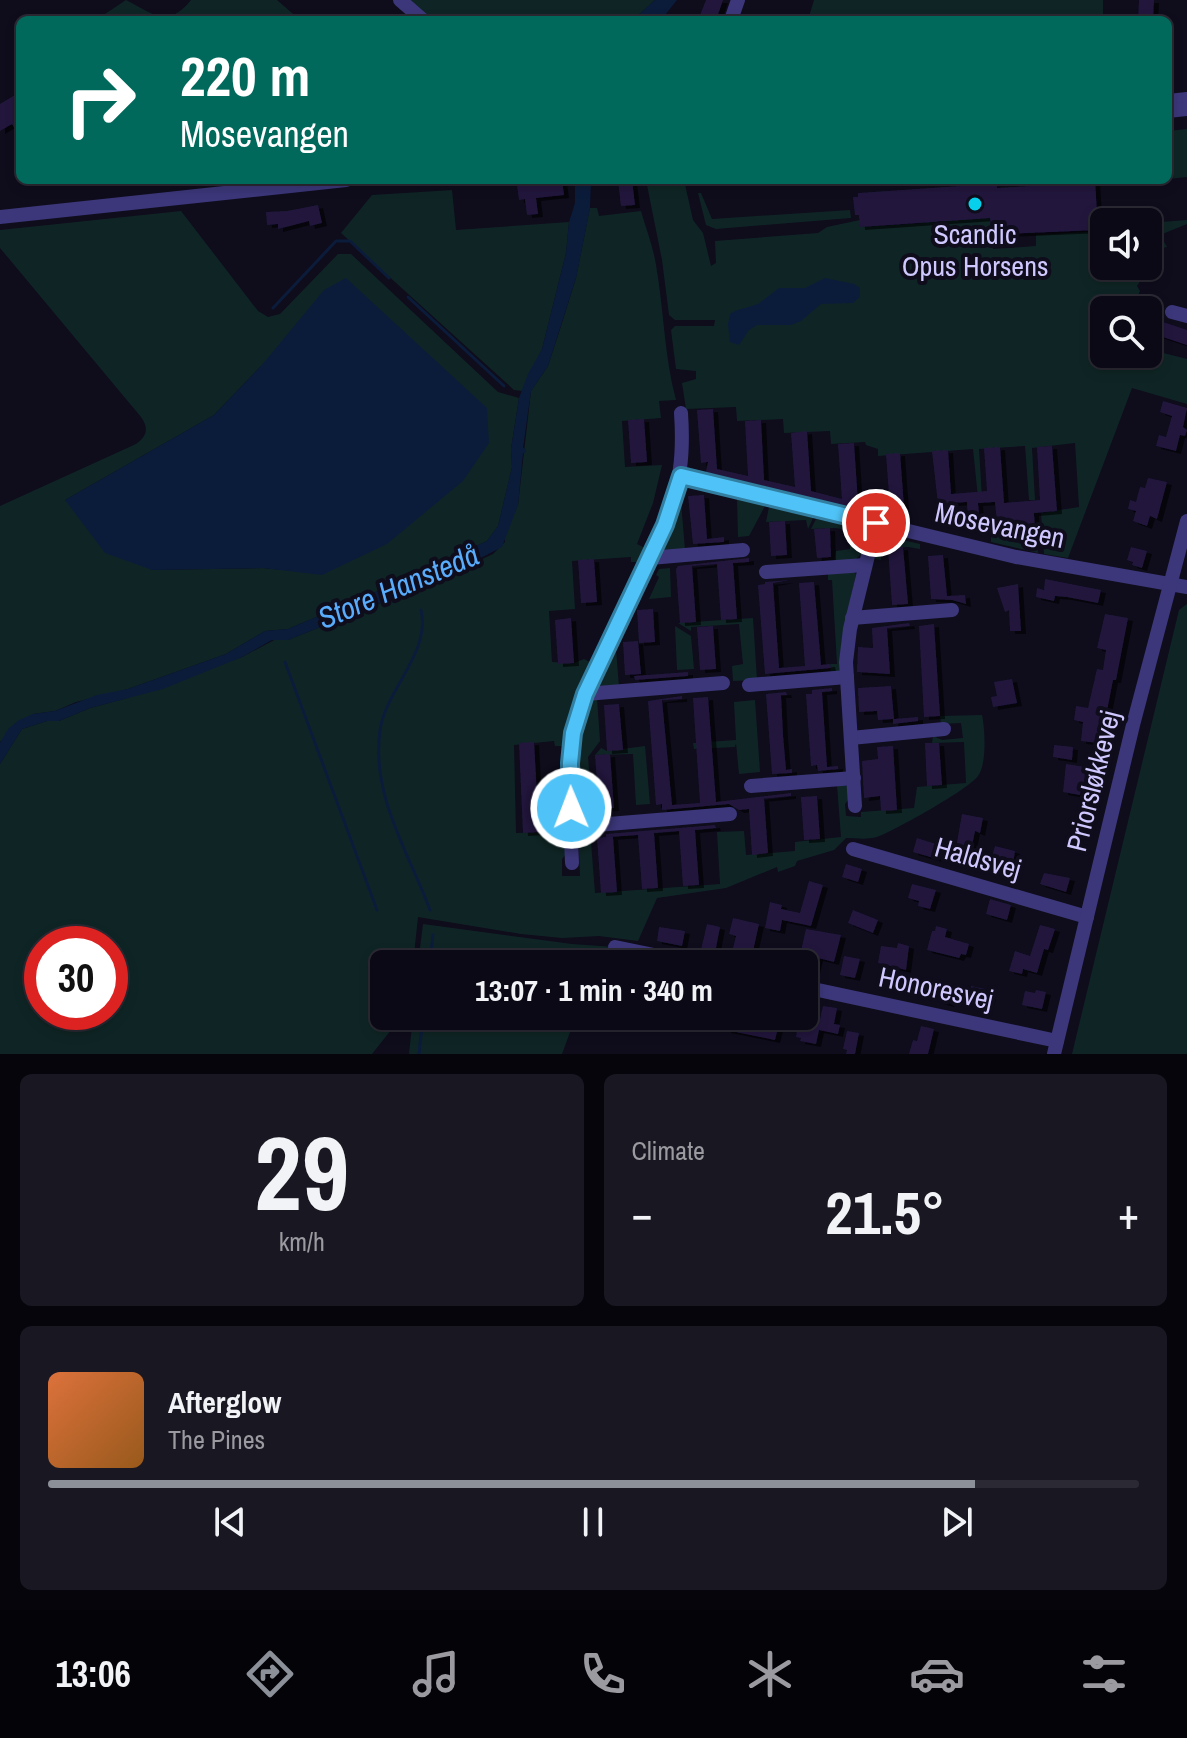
<!DOCTYPE html>
<html lang="en">
<head>
<meta charset="utf-8">
<style>
	body { margin:0; font-family:"Archivo Narrow",sans-serif; background:#191722; color:#f1f3f6; height:100vh; display:flex; flex-direction:column; font-size:30px; white-space:nowrap }
	* { box-sizing:border-box; margin:0 }
	p { font-size:26px; color:#9a9aa0 }
	.icon { flex:none; width:44px; height:44px; fill:none; stroke:currentColor; stroke-width:2; stroke-linecap:round; stroke-linejoin:round }
	.map { position:relative; height:1054px; overflow:hidden }
	.panel { display:flex; flex-direction:column; gap:20px; padding:20px; background:#06050c; flex:1 }
	.panel>* { flex:none }
	.guide { position:absolute; left:16px; top:16px; width:1156px; height:168px; border-radius:12px; box-shadow:0 4px 12px #0003,0 0 0 2px #2b2a34; background:#00695c; color:#fff; overflow:hidden }
	.fabs { position:absolute; left:1090px; top:208px; display:grid; gap:16px }
	.fabs a { display:grid; place-items:center; width:72px; height:72px; border-radius:12px; background:#0b0915; box-shadow:0 4px 12px #0003,0 0 0 2px #2b2a34; font-size:40px }
	.speed { position:absolute; left:24px; top:926px; display:flex; gap:16px; font-size:40px; font-weight:700; text-align:center }
	.speed>* { display:grid; place-content:center; width:104px; height:104px; border-radius:50%; background:#0b0915; box-shadow:0 4px 12px #0003,0 0 0 2px #2b2a34; line-height:1 }
	.speed .limit { border:12px solid #d22; background:#fff; color:#111 }
	.pin { position:absolute; display:grid; place-items:center; width:68px; height:68px; color:#fff; margin:-34px; border:4px solid #fff; border-radius:50%; box-shadow:0 2px 8px #0007 }
	.me { position:absolute; width:88px; margin:-44px; rotate:359deg; stroke-linejoin:round; filter:drop-shadow(0 0 6px #0008) }
	.turn { display:flex; align-items:center; gap:28px; height:168px; padding:0 32px; font-size:36px }
	.turn .icon { width:104px; height:104px; stroke-width:2.5 }
	.turn b { display:block; font-size:56px; line-height:68px }
	.big { font-size:60px; font-weight:700; line-height:1.1 }
	.panel .tile { flex:1; display:flex; flex-direction:column; justify-content:center; gap:12px; min-width:0; padding:0 28px; border-radius:12px; background:#191722 }
	.panel .dial { align-items:center; gap:0 }
	.dial b { font-size:104px; line-height:1 }
	.song { display:flex; align-items:center; gap:24px }
	.cover { width:96px; height:96px; border-radius:12px; background:linear-gradient(135deg,hsl(20 70% 55%),hsl(30 70% 35%)) }
	.played { height:8px; border-radius:4px; background:linear-gradient(90deg,#8c9099 85%,#2b2a34 85%) }
	.keys { display:flex; justify-content:space-around; direction:ltr }
	.heat { display:flex; justify-content:space-between; align-items:center; font-size:44px; direction:ltr }
	.panel .tiles { flex:1; display:grid; gap:20px; grid-template-columns:1fr 1fr }
	.tile:last-child { grid-column:span 2 }
	.trip { position:absolute; left:370px; top:950px; width:448px; height:80px; border-radius:12px; background:#0b0915; box-shadow:0 4px 12px #0003,0 0 0 2px #2b2a34; font-weight:700; line-height:80px; text-align:center }
	.tab-bar { display:flex; height:128px; justify-content:space-around; align-items:center; background:#040408; color:#9a9aa0 }
	.tab-bar .icon { width:56px; height:56px }
	.tab-bar .active { color:#8c9099 }
	.tab-bar b { font-size:36px; color:#f1f3f6 }
	.map>svg:first-child { display:block }
	.green { fill:#0f2525; fill-rule:evenodd }
	.water { fill:#0b1c3b }
	.lines { fill:none; stroke-linecap:round; stroke-linejoin:round }
	.stream { stroke:#0b1c3b; stroke-width:3 }
	.building { fill:#20183c; filter:url(#shadow) }
	.minor { stroke:#3b377a; stroke-width:14 }
	.route-casing { stroke:#337fa1; stroke-width:20 }
	.route { stroke:#4fc3f7; stroke-width:14 }
	.poi-dot { fill:#06d0ec; stroke:#0f0c1c; stroke-width:3 }
	.labels { text-anchor:middle; dominant-baseline:central; stroke-width:8; stroke-linejoin:round; paint-order:stroke }
	.poi-label { font-size:28px; fill:#cfc8fe; stroke:#0f0c1c }
	.street-label { font-size:28px; fill:#cfc8fe; stroke:#0f0c1c }
	.water-label { font-size:30px; font-style:italic; fill:#58acfb; stroke:#0f0c1c }
</style>
</head>
<body>
<div class="map">
<svg width="1187" height="1054" viewBox="0 0 1187 1054">
	<defs>
		<filter id="shadow"><feDropShadow dx="5" dy="3" stdDeviation="0" flood-color="#0009"/></filter>
	</defs>
	<rect width="100%" height="100%" fill="#0f0c1c"/>
	<g class="green">
		<path d="M126 0C153 14 168 29 191 0H277L300 20H96Z"/>
		<path d="M408 0H655L633 20H430Z"/>
		<path d="M814 0H1103V20H808Z"/>
		<path d="M1187 129V177L1168 179V131Z"/>
		<path d="M646 180H684L693 220 703 233 711 266 716 263 715 241 818 233 827 227 860 220 861 227 924 223V220L990 218 993 249 1036 246V235L1104 231 1103 211H1113L1114 222H1104V266H1148V223L1187 220V224L1160 235 1167 247 1162 248 1137 286 1140 291 1132 310H1104V354H1148V349L1187 359V404L1132 388 1068 558 1044 554 1041 513 1079 507 1075 443 1032 448 1035 500H1029L1025 446 979 449 982 498H978L973 449 878 456V449L866 445 865 442 831 444 830 431 784 433 783 419 737 421 736 407 686 409 682 383 696 379V371L676 369 671 330 675 326H714L715 320H675L669 315 662 260Z"/>
		<path d="M452 190 456 230 569 222 566 253 542 349 522 391 514 390 341 233 372 195Z"/>
		<path d="M698 193H701L712 219 850 210 851 218 716 229 706 225Z"/>
		<path d="M590 208H597L599 216 641 211C646 229 653 246 656 265 664 310 664 355 676 400L659 401 661 418 622 421 625 467 662 465 653 503 637 544 647 549 641 562H631V557L572 561 575 609 549 611 552 662 574 663 584 659 594 664 567 746H555L554 741 514 745 516 833 548 832 567 834 568 852 562 859V876H580L578 830 590 829 595 893 720 884 717 832 744 831 746 855 795 851V842L841 837 837 785 844 784 849 788V799L845 804 846 816 861 817V812L914 808 917 787 966 783 964 742 932 743 933 736 942 740 963 738 961 723 941 724 940 716 982 715C985 729 987 764 978 776 969 789 894 831 877 837 866 840 856 838 846 838L834 850 797 861 795 866 778 872 777 867 726 888 657 898 638 941 599 936 562 938 521 934 418 917 413 964H384V1016H409L408 1031 395 1025 372 1054H0V764L22 729 47 721H59L90 708 124 699 242 657 278 638 288 640 440 579 493 554 505 542V533L518 505 531 391 548 366 562 323 576 278ZM42 944H110V1012H42Z"/>
		<path d="M181 211 258 311 268 317 280 314 338 254H351L498 392 519 398 511 449 512 467 498 526 487 541 452 557 449 561 288 629 265 631 226 654 128 689 76 702 55 711 33 714 0 742V506L136 444C147 436 149 428 141 417L0 248V230ZM261 366 322 574 263 568 152 570 65 500 214 415Z"/>
		<path d="M737 499 765 506 749 536 738 537Z"/>
		<path d="M681 502 685 550 662 551 660 550 678 503Z"/>
		<path d="M769 507 813 518 808 529 806 520 766 522Z"/>
		<path d="M816 519 863 529 866 535 862 553 855 560 834 562 836 551 850 549 849 530 835 528 811 529Z"/>
		<path d="M1035 530 1038 553 991 542V533Z"/>
		<path d="M881 535 920 544V549L908 547 881 549V560L871 558 877 537Z"/>
		<path d="M670 568 671 597 649 599 659 577 656 575 659 569Z"/>
		<path d="M852 571 856 574 842 639 840 671 831 674 830 664H837L832 580H828V572Z"/>
		<path d="M1187 604V1054H1072L1179 610Z"/>
		<path d="M753 618 757 680 733 681 732 666 743 664 739 624 691 627V631L678 623Z"/>
		<path d="M675 626 691 636 694 669 677 670Z"/>
		<path d="M612 648 616 649 619 687 600 689 595 685Z"/>
		<path d="M593 698H597L600 741 588 757 593 819 583 821 576 816C576 789 572 716 593 698Z"/>
		<path d="M755 700 760 772 739 774 736 743 735 747 694 749 693 743 736 740 734 702Z"/>
		<path d="M645 746 650 804 636 805 633 754 595 755 601 748 607 751Z"/>
		<path d="M423 924 572 944 615 947 606 964H418Z"/>
		<path d="M413 1016H576L562 1054H409Z"/>
	</g>
	<g class="water">
		<path d="M655 0H677L661 20H633Z"/>
		<path d="M575 180H591L590 208 576 278 548 366 531 391 523 448 526 449V453H523L518 505 502 547 440 579 288 640H272L242 657 163 689 90 708 59 721H47L22 729 0 764V743L8 729 19 720 33 714 55 711 97 695 128 689 226 654 265 631 288 629 449 561 452 557 487 541 498 526 512 467 511 449 519 398 528 374 542 349 566 253 569 222 575 203Z"/>
		<path d="M346 278 487 408 489 443 463 481 387 544 322 575 263 568 152 570 105 553 65 500 214 415 261 366 324 290Z"/>
		<path d="M825 278 854 284 860 288V297L853 303 821 304 801 321 791 325H757L749 330 739 345 730 342 728 324 730 314 735 311 758 304 779 288H805Z"/>
	</g>
	<g class="lines">
		<g class="stream">
			<path d="M408 297 504 386"/>
			<path d="M273 308 336 241H350L389 278"/>
			<path d="M421 610C431 653 386 689 380 730 371 796 408 851 430 910"/>
			<path d="M285 662 377 910"/>
			<path d="M430 964 433 935"/>
			<path d="M419 1054 423 1016"/>
		</g>
	</g>
	<g class="building">
		<path d="M706 0H723L716 20H698Z"/>
		<path d="M1139 0H1154L1153 20H1138Z"/>
		<path d="M20 92V137L12 124 0 131V104Z"/>
		<path d="M562 180 564 195 536 198 538 214 527 215 525 199 519 200 517 185Z"/>
		<path d="M632 180 635 205 621 206 618 181Z"/>
		<path d="M1095 180 1098 230 1004 234 1003 225H991L990 218 860 227 859 215H855L853 197H858V193L990 184 997 185V188L1030 186V183L1036 181Z"/>
		<path d="M318 205 322 223 310 226 309 221 278 229V224L267 225 266 212 287 211Z"/>
		<path d="M1148 317 1187 330V345L1148 332Z"/>
		<path d="M1163 401 1187 408 1183 427 1187 430 1185 436 1180 435 1176 451 1156 446 1159 435 1166 437 1172 416 1160 412Z"/>
		<path d="M713 409 717 469 748 476 745 421 761 420 764 480 795 487 791 433 807 431 811 491 842 499 838 444 854 443 858 503 878 508 876 513 706 472 708 462 701 463 697 410Z"/>
		<path d="M644 419 647 462 631 463 628 420Z"/>
		<path d="M1052 446 1057 511 1034 513 1035 530 998 533 995 502 978 503 980 523 968 524 967 502 938 504 932 451 948 450 951 494 987 491 984 448 1000 447 1004 503 1040 500 1037 447Z"/>
		<path d="M900 453 904 507 890 508 886 454Z"/>
		<path d="M1148 478 1167 482 1157 519 1150 516 1147 526 1133 521 1136 511 1128 509 1130 500 1136 502 1140 487 1145 488Z"/>
		<path d="M704 495 707 539 724 537V542L693 544 688 496Z"/>
		<path d="M785 521 787 555 771 556 769 522Z"/>
		<path d="M830 528 831 557 817 558 814 529Z"/>
		<path d="M903 547 908 604 892 605 888 548Z"/>
		<path d="M1131 547 1147 551 1142 568 1132 565 1133 562 1127 560Z"/>
		<path d="M943 555 947 596 965 595 966 604 952 600 931 599 928 556Z"/>
		<path d="M749 558V562L733 563 737 619 721 620 717 564 692 566 696 622 680 623 676 569 678 566Z"/>
		<path d="M594 559 597 602 581 603 578 560Z"/>
		<path d="M1045 579 1101 590 1098 603 1067 597 1055 596 1054 601 1036 597 1037 588 1044 590Z"/>
		<path d="M790 580 773 583 779 668 805 666 799 583 814 582 821 665 830 664 831 668 765 674 758 585 765 584V582Z"/>
		<path d="M1018 584 1021 631H1010L1009 610 1005 612 997 588Z"/>
		<path d="M653 609 655 642 639 643 637 610Z"/>
		<path d="M1105 614 1128 618 1116 680H1113L1104 726 1101 725 1099 743 1081 741 1083 722 1074 720 1076 706 1088 708 1097 669 1103 670 1106 650 1097 648Z"/>
		<path d="M571 618 574 663 558 664 555 620Z"/>
		<path d="M909 623 910 626 887 628 890 674 857 672 858 647 873 648 872 628Z"/>
		<path d="M934 624 940 716 924 717 919 626Z"/>
		<path d="M713 626 716 669 700 670 697 627Z"/>
		<path d="M638 641 641 674 625 675 623 642Z"/>
		<path d="M688 672V676L635 680 634 676Z"/>
		<path d="M1012 679 1017 703 993 707 991 697 997 696 994 682Z"/>
		<path d="M891 686 894 719 918 717V721L893 724V719L878 720 877 711 859 712 858 688Z"/>
		<path d="M832 688V691L822 692 827 767 838 766V769L818 771 817 765 811 766 806 694H812V690Z"/>
		<path d="M786 692 787 695H781L783 735 786 770 792 769V773L772 774 766 694Z"/>
		<path d="M682 696V699L662 700 672 805 700 803 693 698 708 697 716 802 791 793V796L760 799 764 798 768 853 752 855 749 809 739 810 729 804 662 810V804L656 805 648 701Z"/>
		<path d="M619 704 623 750 607 751 604 705Z"/>
		<path d="M534 742 539 832 523 833 519 743Z"/>
		<path d="M925 743H939L942 785 927 786Z"/>
		<path d="M1054 745 1073 747 1072 760 1053 757Z"/>
		<path d="M893 746 897 810 881 811 880 796 864 798 862 761 878 759 877 747Z"/>
		<path d="M610 754 614 808 599 809 595 755Z"/>
		<path d="M1066 764 1092 768 1087 792 1081 791 1080 795 1063 792Z"/>
		<path d="M817 796 820 839 804 840 801 797Z"/>
		<path d="M962 814 983 818 980 833 975 831 971 851 956 848Z"/>
		<path d="M715 825 716 828 695 830 699 885 683 886 679 831 654 833 658 888 642 889 638 835 608 837H613L617 892 601 893 597 838 606 837V834Z"/>
		<path d="M917 838 942 846 937 859 913 852Z"/>
		<path d="M995 846 1015 851 1011 877 988 871Z"/>
		<path d="M846 864 862 869 858 882 842 877Z"/>
		<path d="M1044 873 1070 878 1066 892 1040 884Z"/>
		<path d="M809 881 823 885 811 926 782 920 780 931 765 928 770 902 782 905 781 909 800 913Z"/>
		<path d="M912 884 936 890 930 909 918 906 919 901 908 898Z"/>
		<path d="M990 899 1011 905 1007 920 986 914Z"/>
		<path d="M853 910 878 920 873 933 848 923Z"/>
		<path d="M733 918 759 924 753 951 746 950 745 955 732 952 736 936 729 934Z"/>
		<path d="M707 924 720 927 715 953 701 950Z"/>
		<path d="M1040 925 1055 929 1048 950 1044 949 1037 973 1023 969 1022 974 1009 971 1015 951 1030 956Z"/>
		<path d="M936 926 947 929 945 937 969 944 966 955 961 954 959 958 927 950 932 931H935Z"/>
		<path d="M659 927 685 931 682 946 657 941Z"/>
		<path d="M806 929 841 935 834 962 818 958 813 979 804 976V964H798Z"/>
		<path d="M898 943 909 946 906 970 878 963 881 946 897 948Z"/>
		<path d="M844 956 860 959 855 978 840 975Z"/>
		<path d="M922 981 952 990 949 1004 938 1001 939 998 919 994Z"/>
		<path d="M971 986 985 989 984 995 991 996 988 1006 967 1003Z"/>
		<path d="M1036 990 1046 992 1042 1009 1022 1005 1025 991 1035 993Z"/>
		<path d="M823 1006 837 1008 834 1024 840 1025 838 1034 819 1030 816 1044 800 1041 801 1038 796 1037 799 1019 804 1020 805 1016 820 1019Z"/>
		<path d="M745 1016H781L775 1040 726 1030 728 1021 743 1024Z"/>
		<path d="M921 1026 934 1029 928 1054H909L913 1040 917 1041Z"/>
		<path d="M847 1031 859 1033 855 1054H846L847 1050 843 1049Z"/>
	</g>
	<g class="lines">
		<g class="minor">
			<path d="M400 0 423 20"/>
			<path d="M731 20 738 0"/>
			<path d="M1168 101 1187 99"/>
			<path d="M1168 111 1187 109"/>
			<path d="M0 217 346 180"/>
			<path d="M1172 312 1187 316"/>
			<path d="M681 476 1016 557 1187 587"/>
			<path d="M650 558 743 550"/>
			<path d="M766 572 865 565"/>
			<path d="M852 618 952 610"/>
			<path d="M749 685 847 677"/>
			<path d="M585 694 723 683"/>
			<path d="M851 738 944 729"/>
			<path d="M751 786 854 778"/>
			<path d="M855 806 846 662 850 629 876 523"/>
			<path d="M572 827 730 814"/>
			<path d="M853 849 1087 917"/>
			<path d="M572 863 569 789 573 733 585 694 665 525C680 485 684 456 681 413"/>
			<path d="M615 947 698 964"/>
			<path d="M804 987 1057 1041"/>
			<path d="M1054 1054 1133 725 1187 521"/>
		</g>
	</g>
	<g class="lines">
		<g class="route-casing">
			<path id="route" d="M571 808 570 763 573 733 585 694 665 525 681 476 876 523"/>
		</g>
		<use href="#route" class="route"/>
	</g>
	<circle class="poi-dot" cx="975" cy="204" r="8"/>
	<g class="labels">
		<g class="poi-label">
			<text x="975" y="234">Scandic<tspan x="975" dy="32">Opus Horsens</tspan></text>
		</g>
		<g class="street-label">
			<text transform="translate(1000 525) rotate(12)">Mosevangen</text>
			<text transform="translate(1093 781) rotate(-76)">Priorsløkkevej</text>
			<text transform="translate(978 858) rotate(16)">Haldsvej</text>
			<text transform="translate(936 988) rotate(12)">Honoresvej</text>
		</g>
		<g class="water-label">
			<text transform="translate(398 586) rotate(-23)">Store Hanstedå</text>
		</g>
	</g>
</svg>
<div class="fabs">
<a><svg class="icon" aria-label="sound" viewBox="0 0 24 24"><path d="M4 9h4l5-4v14l-5-4H4zM17 9q2 3 0 6"/></svg></a>
<a><svg class="icon" aria-label="search" viewBox="0 0 24 24"><circle cx="10" cy="10" r="6"/><path d="M15 15l6 6"/></svg></a>
</div>
<div class="speed"><div class="limit">30</div></div>
<div class="pin" style="left:876px;top:523px;background:#d93025"><svg class="icon" aria-label="arrive" viewBox="0 0 24 24"><path d="M6 21V4h12l-3 4 3 4H6"/></svg></div>
<svg class="me" style="left:571px;top:808px" viewBox="-20 -20 40 40"><circle r="17" fill="#4fc3f7" stroke="#fff" stroke-width="3"/><path d="M0-11L8 9 0 5-8 9z" fill="#fff"/></svg>
<div class="trip">13:07 · 1 min · 340 m</div>
<div class="guide">
<div class="turn"><svg class="icon" aria-label="right" viewBox="0 0 24 24"><path d="M7 20v-9h11M14 6l5 5-5 5"/></svg><div><b>220 m</b>Mosevangen</div></div>
</div>
</div>
<section class="panel">
<div class="tiles">
<div class="tile dial"><b>29</b><p>km/h</p></div>
<div class="tile"><p>Climate</p>
<div class="heat"><a>−</a><b class="big">21.5°</b><a>+</a></div>
</div>
<div class="tile">
<div class="song"><i class="cover"></i><div><b>Afterglow</b><p>The Pines</p></div></div>
<div class="played"></div>
<div class="keys"><svg class="icon" aria-label="previous" viewBox="0 0 24 24"><path d="M18 5L8 12l10 7zM5 5v14"/></svg><svg class="icon" aria-label="pause" viewBox="0 0 24 24"><path d="M8 5v14M16 5v14"/></svg><svg class="icon" aria-label="next" viewBox="0 0 24 24"><path d="M6 5l10 7-10 7zM19 5v14"/></svg></div>
</div>
</div>
</section>
<nav class="tab-bar">
<b>13:06</b>
<svg class="icon active" aria-label="directions" viewBox="0 0 24 24"><path d="M12 3l9 9-9 9-9-9zM9 14v-3h6M13 9l2 2-2 2"/></svg>
<svg class="icon" aria-label="music" viewBox="0 0 24 24"><path d="M9 18V5l10-2v13"/><circle cx="6" cy="18" r="3"/><circle cx="16" cy="16" r="3"/></svg>
<svg class="icon" aria-label="phone" viewBox="0 0 24 24"><path d="M5 4h4l2 5-3 2q2 4 5 5l2-3 5 2v4C11 20 4 13 5 4z"/></svg>
<svg class="icon" aria-label="climate" viewBox="0 0 24 24"><path d="M12 3v18M4 7l16 10M4 17L20 7"/></svg>
<svg class="icon" aria-label="car" viewBox="0 0 24 24"><path d="M5 17H2v-5l4-1 3-4h7l3 4 3 1v5h-3M9 17h6M6 11h13"/><circle cx="7" cy="17" r="2"/><circle cx="17" cy="17" r="2"/></svg>
<svg class="icon" aria-label="filters" viewBox="0 0 24 24"><path d="M4 7h16M4 17h16"/><circle cx="9" cy="7" r="2"/><circle cx="15" cy="17" r="2"/></svg>
</nav>
</body>
</html>
